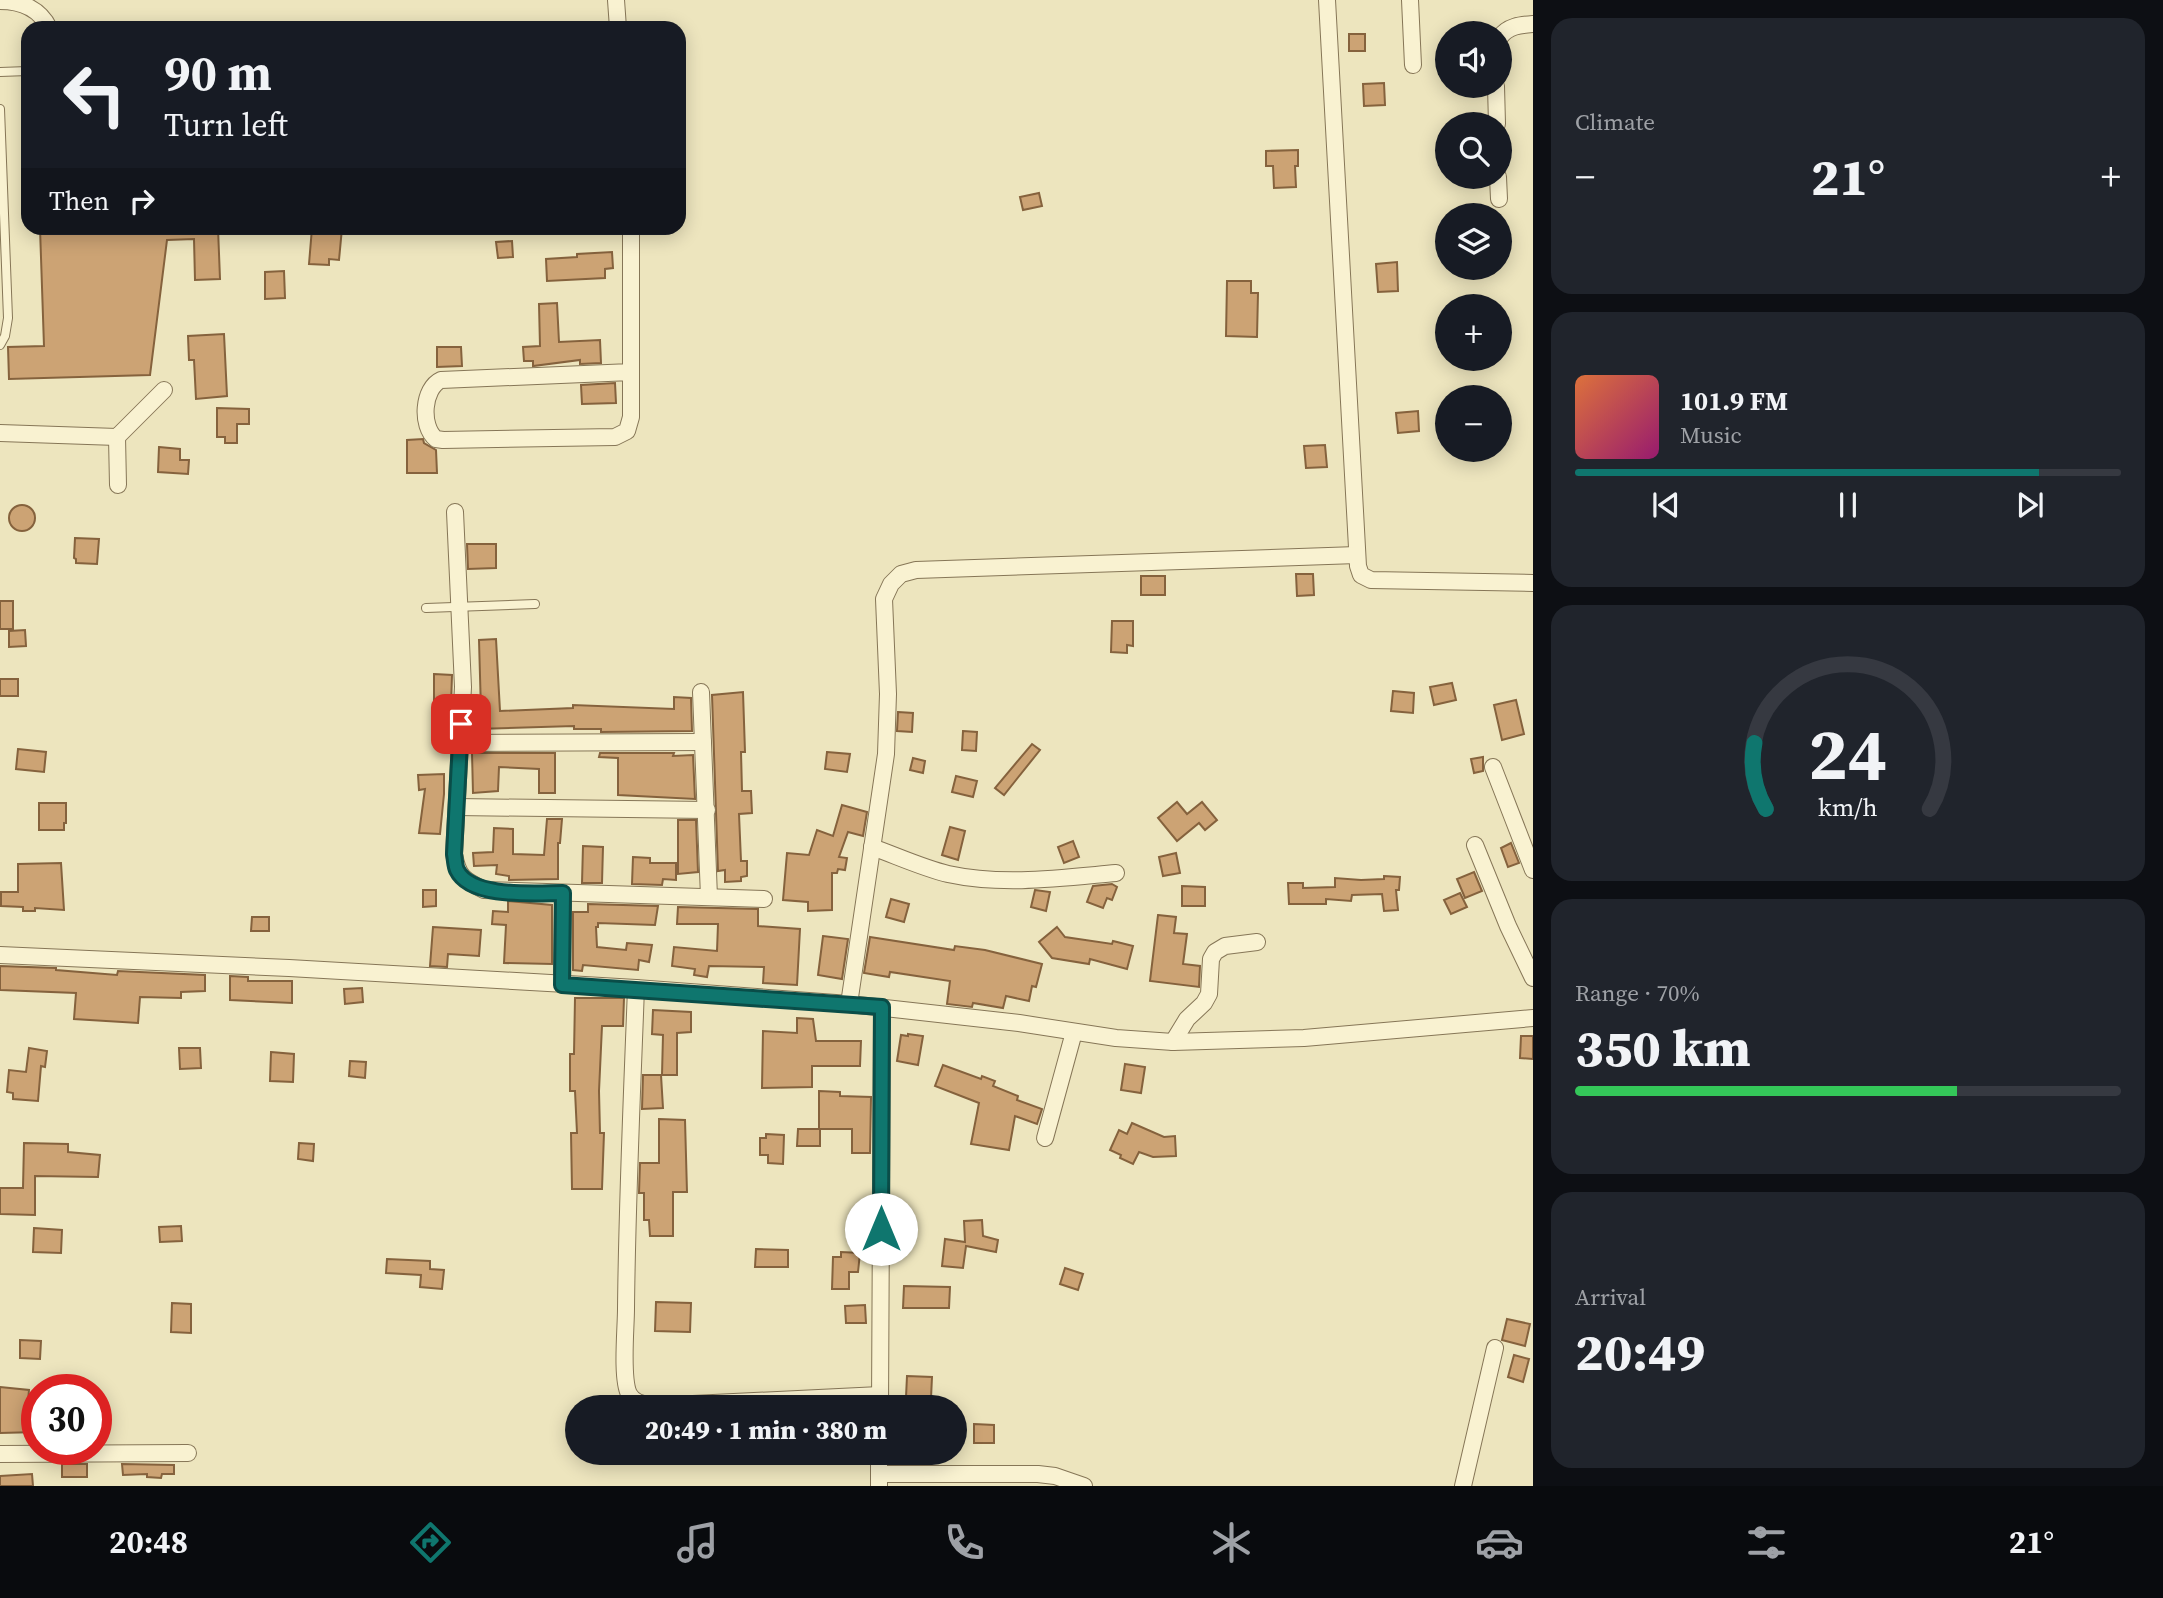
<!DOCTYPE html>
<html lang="en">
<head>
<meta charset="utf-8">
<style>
	body { margin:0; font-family:"Source Serif 4",serif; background:#20242c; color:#f1f3f6; height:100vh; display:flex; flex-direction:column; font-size:26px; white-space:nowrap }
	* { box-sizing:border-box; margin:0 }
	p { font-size:23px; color:#9ea1a6 }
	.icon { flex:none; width:38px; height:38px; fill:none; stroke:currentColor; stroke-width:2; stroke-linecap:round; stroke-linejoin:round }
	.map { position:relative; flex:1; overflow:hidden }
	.side { display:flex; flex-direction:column; gap:18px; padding:18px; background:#0d0f14; width:630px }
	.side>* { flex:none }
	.top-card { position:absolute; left:21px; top:21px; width:665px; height:214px; border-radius:21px; box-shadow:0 4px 18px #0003; background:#171b24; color:#f1f3f6; overflow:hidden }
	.tools { position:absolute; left:1435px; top:21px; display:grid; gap:14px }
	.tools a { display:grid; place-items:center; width:77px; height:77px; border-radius:50%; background:#171b24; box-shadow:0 4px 18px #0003; font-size:35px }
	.speed { position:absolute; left:21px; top:1374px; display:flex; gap:14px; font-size:35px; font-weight:700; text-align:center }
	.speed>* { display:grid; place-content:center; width:91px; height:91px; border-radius:50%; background:#171b24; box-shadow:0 4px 18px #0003; line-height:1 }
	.speed .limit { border:10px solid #d22; background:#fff; color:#111 }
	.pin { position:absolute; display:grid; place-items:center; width:60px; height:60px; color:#fff; margin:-30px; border-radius:14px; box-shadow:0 4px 10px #0006 }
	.me { position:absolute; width:77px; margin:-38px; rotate:0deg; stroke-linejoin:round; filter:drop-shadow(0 0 5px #0008) }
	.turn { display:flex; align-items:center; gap:24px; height:147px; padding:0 28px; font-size:32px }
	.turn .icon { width:91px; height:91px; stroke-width:2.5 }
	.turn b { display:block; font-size:49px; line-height:60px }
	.then { display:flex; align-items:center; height:66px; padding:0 28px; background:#0003; gap:14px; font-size:26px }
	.big { font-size:52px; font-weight:800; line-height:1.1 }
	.side .card { flex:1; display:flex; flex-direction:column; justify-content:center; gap:10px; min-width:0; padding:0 24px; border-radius:21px; background:#20242c }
	.side .dial { align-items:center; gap:0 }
	.dial svg { height:182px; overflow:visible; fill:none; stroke:#363941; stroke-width:7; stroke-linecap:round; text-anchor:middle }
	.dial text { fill:#f1f3f6; stroke:none }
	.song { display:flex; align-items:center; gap:21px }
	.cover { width:84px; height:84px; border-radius:10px; background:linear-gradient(135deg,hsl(20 70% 55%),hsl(320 70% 35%)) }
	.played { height:7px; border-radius:4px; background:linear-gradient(90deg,#0f766e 85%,#363941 85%) }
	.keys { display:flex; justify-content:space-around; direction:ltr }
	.heat { display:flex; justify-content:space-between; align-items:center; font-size:38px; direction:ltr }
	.charge { height:10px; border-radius:5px; background:linear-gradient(90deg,#34c759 70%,#363941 0) }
	.trip { position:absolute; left:565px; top:1395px; width:402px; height:70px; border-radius:35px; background:#171b24; box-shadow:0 4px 18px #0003; font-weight:800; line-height:70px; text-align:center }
	.tab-bar { display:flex; height:112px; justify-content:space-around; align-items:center; background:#090b0e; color:#9ea1a6 }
	.tab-bar .icon { width:49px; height:49px }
	.tab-bar .current { color:#0f766e }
	.tab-bar b { font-size:32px; color:#f1f3f6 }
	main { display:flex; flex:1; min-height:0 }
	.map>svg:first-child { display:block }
	.building { fill:#cca374; stroke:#85623d; stroke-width:2 }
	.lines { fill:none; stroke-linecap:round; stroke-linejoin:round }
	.lane-casing { stroke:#867657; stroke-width:10 }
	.street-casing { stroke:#867657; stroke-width:18 }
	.lane { stroke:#f9f2d1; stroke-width:8 }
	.street { stroke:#f9f2d1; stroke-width:16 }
	.route-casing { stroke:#0a4d48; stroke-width:18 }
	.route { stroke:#0f766e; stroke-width:12 }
</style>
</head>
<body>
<main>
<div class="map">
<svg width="1533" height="1486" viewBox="0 0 1533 1486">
	<rect width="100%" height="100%" fill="#ede5be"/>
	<g class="building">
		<rect x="1349" y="34" width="16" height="17"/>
		<path d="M1384 83 1385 105 1364 106 1363 84Z"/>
		<path d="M1298 150V166H1295L1296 187 1274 188 1273 166H1266V151Z"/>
		<path d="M1039 193 1042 206 1023 210 1020 197Z"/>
		<path d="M40 228H218L220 279 195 280 194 239 167 240 150 375 9 379 8 347 44 346Z"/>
		<path d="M312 228H342L339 260 329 259V265L309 264Z"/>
		<path d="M512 241 513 257 498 258 496 242Z"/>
		<path d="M612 252 613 268 605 269V278L547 281 546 259 577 257V254Z"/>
		<path d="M1397 262 1398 291 1378 292 1376 264Z"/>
		<path d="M284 271 285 298 265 299V272Z"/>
		<path d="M1227 281H1251V293H1258L1257 337 1226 336Z"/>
		<path d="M557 303 559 342 600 340 601 363 580 364V360L533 366V361H524L523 347 540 346 539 304Z"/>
		<path d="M224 334 227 396 196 399 194 360H189L188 336Z"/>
		<path d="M437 347H461L462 366 437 367Z"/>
		<path d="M615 383 616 403 582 404 581 385Z"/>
		<path d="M217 408 249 409V424H237V443H225V437H217Z"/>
		<path d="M1418 411 1419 431 1398 433 1396 413Z"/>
		<path d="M423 439 424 443 436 450 437 473H407V440Z"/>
		<path d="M1325 445 1327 467 1306 468 1304 446Z"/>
		<path d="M159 447 180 449V460H189L188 474 158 472Z"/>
		<circle cx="22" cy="518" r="13"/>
		<path d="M75 538 99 539 97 564 76 563V559L74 558Z"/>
		<path d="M467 544H496V568L468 569Z"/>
		<path d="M1296 574H1313L1314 595 1297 596Z"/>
		<rect x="1141" y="576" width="24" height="19"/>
		<rect x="0" y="601" width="13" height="28"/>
		<path d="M1112 621H1133V646L1127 645V653L1111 652Z"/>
		<path d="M25 630 26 646 9 647V631Z"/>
		<path d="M496 639 500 711 573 708V705L674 709V697L691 698 692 731 601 732V729H574V726L477 729V732H471L472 711H481L479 640Z"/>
		<path d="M434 674 452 675 450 737 443 738 441 706H434Z"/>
		<rect x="0" y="679" width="18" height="17"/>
		<path d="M1452 683 1456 700 1434 705 1430 687Z"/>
		<path d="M1393 691 1414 693 1413 713 1391 711Z"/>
		<path d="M743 692 745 752H741L742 791H751L752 813 739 814 741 861H747V876L741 877V881L725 882V870L718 871 712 695Z"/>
		<path d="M1516 700 1524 734 1502 740 1494 705Z"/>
		<path d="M898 712 913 713 912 732 897 731Z"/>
		<path d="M963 731 977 732 976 751 962 750Z"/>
		<path d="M1032 744 1040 750 1004 795 995 788Z"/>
		<path d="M18 749 46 752 44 772 16 769Z"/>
		<path d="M827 752 850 754 847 772 825 769Z"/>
		<path d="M472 753H555V793H539V769L499 767 498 791 473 793Z"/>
		<path d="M600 753H674L673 756 693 755 695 799 618 795V758L599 757Z"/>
		<path d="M1483 757V771L1474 773 1471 759Z"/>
		<path d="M913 758 925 761 923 773 910 770Z"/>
		<path d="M444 774V794L440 834 419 833 425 789 419 790 418 775Z"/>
		<path d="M956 776 977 781 973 797 952 792Z"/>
		<path d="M1177 802 1187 814 1202 802 1217 820 1205 830 1199 823 1177 841 1158 818Z"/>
		<path d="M39 803H66V823H64V830H39Z"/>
		<path d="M842 805 867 812 863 836 848 832 839 857 847 858 845 870 838 869 837 873H832V910L808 911V902L783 900 787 853 809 855 817 830 833 836Z"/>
		<path d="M547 819H562L560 843H558V879L509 880V876L496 874 497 865 474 866 473 853 493 852 494 828 513 829V854L544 855Z"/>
		<path d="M678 820H696L698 872 678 874Z"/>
		<path d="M950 827 965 831 958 860 942 855Z"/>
		<path d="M1073 841 1079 857 1064 863 1058 847Z"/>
		<path d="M1511 843 1519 863 1508 867 1501 848Z"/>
		<path d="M583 846 603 847 602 883H582Z"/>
		<path d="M1176 853 1180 873 1163 876 1159 857Z"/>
		<path d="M633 857 650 858V863H676V880L663 879 662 885 632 884Z"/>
		<path d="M61 863 64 910 35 908V911H23V907L1 906V892H18V864Z"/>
		<path d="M1474 872 1482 891 1465 898 1457 879Z"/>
		<path d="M1384 876 1400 877 1399 890H1396L1398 910 1384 911 1382 894 1352 895 1351 901 1326 899V904H1289L1288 883H1303V888L1335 887V878L1361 880 1384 879Z"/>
		<path d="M1112 884 1117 887 1112 900 1107 898 1103 908 1087 902 1093 886Z"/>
		<path d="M1182 886 1205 887V906H1182Z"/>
		<path d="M423 890H436V906L423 907Z"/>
		<path d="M1035 890 1050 892 1046 911 1031 907Z"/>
		<path d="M1460 893 1467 907 1451 914 1444 900Z"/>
		<path d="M891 899 909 904 904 922 886 917Z"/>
		<path d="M508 901 552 905V964L504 963 506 925 492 924 493 911 508 912Z"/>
		<path d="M588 904 658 906 655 925 598 923V927H596L597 947 626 950 627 943 652 945 649 962 639 960 638 970 583 965 582 971 573 970V912H588Z"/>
		<path d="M678 907 758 909V926L800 929 797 985 763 983 764 967 709 966 707 977 694 975 695 969 672 966 674 947 717 951 718 924H677Z"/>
		<path d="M1158 915 1176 917 1174 933 1187 934 1183 964 1200 966 1199 987 1150 981Z"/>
		<path d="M252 917H269V931H251Z"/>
		<path d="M433 927 481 930 479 956 448 954 447 967 430 966Z"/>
		<path d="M1057 927 1065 937 1112 944 1113 941 1133 946 1127 969 1090 959 1089 964 1052 958 1039 942Z"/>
		<path d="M823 936 848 939 842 979 818 975Z"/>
		<path d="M870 937 954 950 955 946 985 950 1042 964 1036 987 1032 986 1029 1001 1006 996 1003 1008 973 1003 972 1007 947 1004 950 981 890 972 889 977 864 973Z"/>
		<path d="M0 966 56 968V970L117 975 118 971 205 975V991L181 992V998L140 997 138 1023 74 1019 76 993 0 990Z"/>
		<path d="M230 976 248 977V981H292V1003L230 1000Z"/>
		<path d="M362 988 363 1002 345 1004 344 989Z"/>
		<path d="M575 998H624L623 1026H602L599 1091 600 1133H604L602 1189H572L571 1133H577L575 1091H570V1054H574Z"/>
		<path d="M653 1010 691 1012V1032L677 1033V1075H662L663 1035 652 1034Z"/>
		<path d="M797 1018 813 1019 816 1041H861L860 1066H812V1087L762 1088 763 1031 797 1033Z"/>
		<path d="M908 1034 923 1036 918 1065 897 1061 901 1035 908 1036Z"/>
		<path d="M1521 1036H1533V1059L1520 1058Z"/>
		<path d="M29 1048 47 1051 45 1067 41 1066 38 1101 13 1099V1093L7 1092 9 1070 26 1072Z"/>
		<path d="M179 1048H200L201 1068 180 1069Z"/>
		<path d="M271 1052 294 1054 293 1082 270 1081Z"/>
		<path d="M350 1061 366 1062 365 1078 349 1076Z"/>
		<path d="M1125 1064 1145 1067 1141 1093 1121 1090Z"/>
		<path d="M943 1065 981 1079 982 1076 995 1081 993 1086 1018 1096 1017 1100 1042 1109 1037 1124 1015 1116 1009 1150 971 1144 979 1103 935 1086Z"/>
		<path d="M643 1075H661L663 1108 642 1109Z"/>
		<path d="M819 1091 840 1092V1096L871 1097 870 1153H852V1129H819Z"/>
		<path d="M659 1119 685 1120 687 1192H673V1236H650L649 1220H644V1193H639L640 1163H659Z"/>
		<path d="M1132 1123 1164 1137 1175 1136 1176 1156 1153 1157 1139 1152 1133 1164 1120 1158 1121 1155 1110 1150 1119 1130 1127 1134Z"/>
		<path d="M798 1129H820V1146H797Z"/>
		<path d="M766 1134 784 1135 783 1164 768 1163V1155H760V1138H766Z"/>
		<path d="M24 1143 68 1144V1152L100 1155 98 1177 35 1176V1215L0 1214V1188H23Z"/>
		<path d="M299 1143 314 1144 313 1161 298 1159Z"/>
		<path d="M982 1220 983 1236 998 1240 996 1252 966 1246 963 1268 942 1266 945 1239 965 1242 964 1221Z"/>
		<path d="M181 1226 182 1241 160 1242 159 1227Z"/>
		<path d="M34 1228 62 1230 61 1253 33 1252Z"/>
		<path d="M756 1249 788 1250V1267H755Z"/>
		<path d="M841 1252 860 1253 858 1272H849V1289H832L833 1257H841Z"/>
		<path d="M387 1259 430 1261V1269L444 1270 442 1289 420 1287 421 1275 386 1273Z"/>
		<path d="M1065 1268 1083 1274 1078 1290 1060 1284Z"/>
		<path d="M904 1286 950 1287 949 1308H903Z"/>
		<path d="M656 1302 691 1303 690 1332 655 1331Z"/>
		<path d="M172 1303 191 1304V1333L171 1332Z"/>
		<path d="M865 1305 866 1323H846L845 1306Z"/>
		<path d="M1507 1319 1530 1324 1525 1346 1502 1340Z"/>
		<path d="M20 1340 41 1341 40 1359 20 1358Z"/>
		<path d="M1514 1355 1529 1359 1523 1382 1508 1377Z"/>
		<path d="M907 1376 932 1377 931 1398 906 1397Z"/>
		<path d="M0 1387 29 1390 27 1412H37V1432L0 1433Z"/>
		<path d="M974 1424 994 1425V1443H974Z"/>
		<rect x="62" y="1464" width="25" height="13"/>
		<path d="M122 1464 174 1465V1474H162L161 1478 147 1477V1474L123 1475Z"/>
		<path d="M32 1474 33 1486H0V1476Z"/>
	</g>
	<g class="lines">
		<g class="lane-casing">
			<g id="lane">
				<path d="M0 72 28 71"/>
				<path d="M0 109 8 318 5 336 0 345"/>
				<path d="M426 608 535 604"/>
			</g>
		</g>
		<g class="street-casing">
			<g id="street">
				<path d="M616 0 618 28"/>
				<path d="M1327 0 1358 566 1361 575 1371 580 1533 583"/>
				<path d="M1410 0 1413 65"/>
				<path d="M0 1C21 1 40 9 49 28"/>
				<path d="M1500 37C1508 26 1520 25 1533 24"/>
				<path d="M1496 86 1497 124"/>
				<path d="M1498 177 1499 199"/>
				<path d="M631 372 441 380C423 388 420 426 436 439L443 440 615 437 627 431 631 417V228"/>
				<path d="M0 433 117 437 164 390"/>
				<path d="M117 437 118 485"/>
				<path d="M455 512 463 687 454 854C458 877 464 880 484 890L764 899"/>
				<path d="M701 692 709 897"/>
				<path d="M460 743 703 742"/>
				<path d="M1493 767 1533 870"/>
				<path d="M457 807 707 810"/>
				<path d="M1475 845 1508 926 1533 978"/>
				<path d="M872 847C897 856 923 868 948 874 1003 886 1061 878 1116 873"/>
				<path d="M0 955 289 968 636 988 849 1004 1019 1023 1116 1038 1173 1042 1304 1038 1533 1018"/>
				<path d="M562 985 563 893"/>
				<path d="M636 988C632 1095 627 1202 626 1309 626 1328 621 1378 629 1394 634 1403 643 1404 652 1406L880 1395"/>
				<path d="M849 1004 886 754 888 694 884 599 891 584 901 574 916 570 1357 555"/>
				<path d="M1173 1042 1187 1019 1204 1003 1209 994 1211 959 1215 952 1225 946 1257 942"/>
				<path d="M1045 1138 1074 1032"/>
				<path d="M880 1407 882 1007"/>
				<path d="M0 1454 188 1453"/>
				<path d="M879 1474H1038L1055 1476 1084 1486"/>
				<path d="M879 1486V1452"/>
				<path d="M1463 1486 1495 1348"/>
			</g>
		</g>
		<use href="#lane" class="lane"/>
		<use href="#street" class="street"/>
	</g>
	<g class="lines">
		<g class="route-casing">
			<path id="route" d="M461 724 454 854C455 859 455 866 457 870 471 899 536 893 563 893L562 985 882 1007 881 1229"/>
		</g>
		<use href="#route" class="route"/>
	</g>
</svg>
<div class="tools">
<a><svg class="icon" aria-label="sound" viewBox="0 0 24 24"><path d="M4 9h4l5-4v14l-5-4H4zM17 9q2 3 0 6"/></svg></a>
<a><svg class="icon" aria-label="search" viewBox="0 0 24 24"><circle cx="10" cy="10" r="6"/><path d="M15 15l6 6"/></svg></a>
<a><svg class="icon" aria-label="layers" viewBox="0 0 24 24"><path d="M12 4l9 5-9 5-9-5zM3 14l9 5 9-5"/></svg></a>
<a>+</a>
<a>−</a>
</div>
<div class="speed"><div class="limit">30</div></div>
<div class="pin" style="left:461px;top:724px;background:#d93025"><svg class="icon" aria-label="arrive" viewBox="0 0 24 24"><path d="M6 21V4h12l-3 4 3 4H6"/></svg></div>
<svg class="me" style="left:881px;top:1229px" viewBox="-20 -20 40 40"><circle r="19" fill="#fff"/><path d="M0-13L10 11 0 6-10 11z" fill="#0f766e"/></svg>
<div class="trip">20:49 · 1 min · 380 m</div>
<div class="top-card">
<div class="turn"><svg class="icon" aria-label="left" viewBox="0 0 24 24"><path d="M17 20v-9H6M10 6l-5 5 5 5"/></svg><div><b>90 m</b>Turn left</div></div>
<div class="then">Then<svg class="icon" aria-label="right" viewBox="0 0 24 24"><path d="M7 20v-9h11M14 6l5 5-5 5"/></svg></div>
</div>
</div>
<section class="side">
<div class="card"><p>Climate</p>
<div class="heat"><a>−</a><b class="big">21°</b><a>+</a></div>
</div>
<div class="card">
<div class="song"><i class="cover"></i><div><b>101.9 FM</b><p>Music</p></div></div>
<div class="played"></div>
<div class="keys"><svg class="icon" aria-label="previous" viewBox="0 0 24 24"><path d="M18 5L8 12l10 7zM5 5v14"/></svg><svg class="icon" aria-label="pause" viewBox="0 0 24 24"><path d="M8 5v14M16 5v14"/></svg><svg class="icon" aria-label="next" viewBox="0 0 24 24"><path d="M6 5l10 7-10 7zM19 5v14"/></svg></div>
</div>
<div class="card dial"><svg viewBox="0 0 100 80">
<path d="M14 69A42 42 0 1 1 86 69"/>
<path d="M14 69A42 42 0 0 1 9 40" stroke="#0f766e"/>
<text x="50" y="56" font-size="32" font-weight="700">24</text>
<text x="50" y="72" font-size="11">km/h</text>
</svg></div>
<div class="card"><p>Range · 70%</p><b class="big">350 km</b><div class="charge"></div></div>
<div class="card"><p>Arrival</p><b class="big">20:49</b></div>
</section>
</main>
<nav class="tab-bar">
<b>20:48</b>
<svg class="icon current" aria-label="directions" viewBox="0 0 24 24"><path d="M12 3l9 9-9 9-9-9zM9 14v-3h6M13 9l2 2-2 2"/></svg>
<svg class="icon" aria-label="music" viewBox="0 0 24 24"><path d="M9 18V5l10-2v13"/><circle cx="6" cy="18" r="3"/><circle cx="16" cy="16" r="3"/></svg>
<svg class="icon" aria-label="phone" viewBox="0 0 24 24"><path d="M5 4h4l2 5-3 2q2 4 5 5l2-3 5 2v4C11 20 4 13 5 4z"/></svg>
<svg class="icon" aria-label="climate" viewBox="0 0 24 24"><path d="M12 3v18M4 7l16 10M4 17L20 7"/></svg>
<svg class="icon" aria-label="car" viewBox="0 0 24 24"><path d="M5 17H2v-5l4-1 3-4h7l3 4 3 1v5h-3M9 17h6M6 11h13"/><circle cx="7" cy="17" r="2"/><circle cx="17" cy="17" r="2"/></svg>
<svg class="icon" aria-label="filters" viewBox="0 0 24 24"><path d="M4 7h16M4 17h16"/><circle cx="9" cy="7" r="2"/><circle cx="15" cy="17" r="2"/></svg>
<b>21°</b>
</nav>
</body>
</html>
